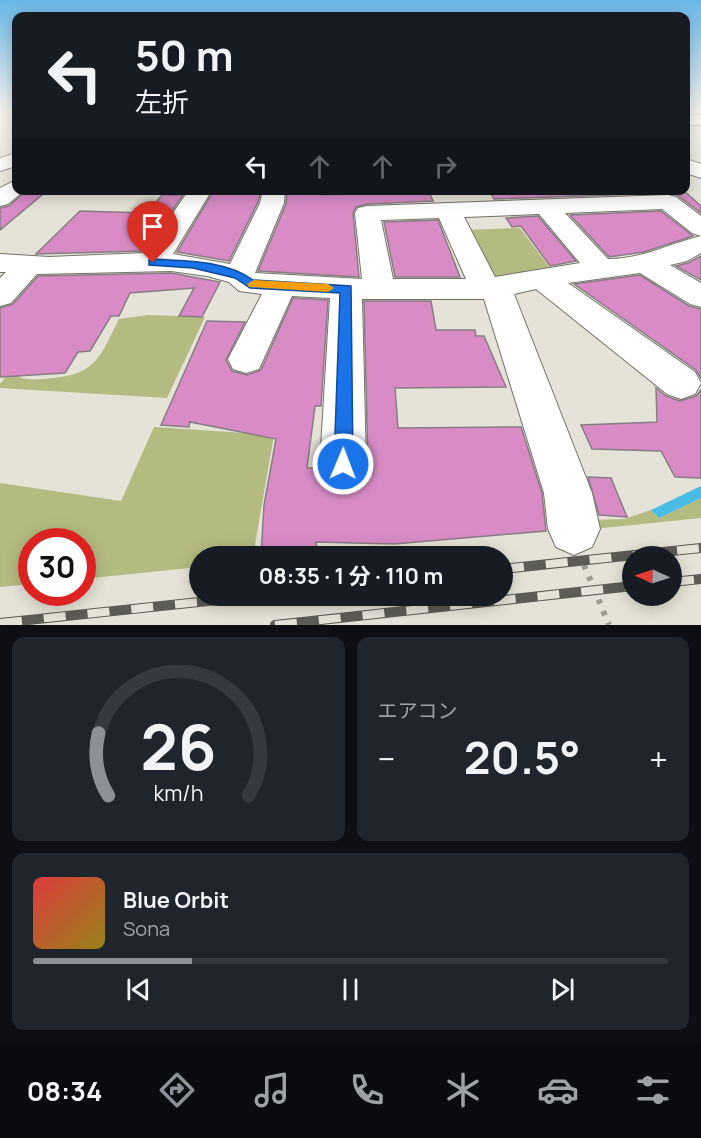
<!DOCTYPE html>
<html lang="ja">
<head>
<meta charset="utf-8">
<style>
	body { margin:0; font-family:Manrope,"Noto Sans JP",sans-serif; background:#20242c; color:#f1f3f6; height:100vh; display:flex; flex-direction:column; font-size:22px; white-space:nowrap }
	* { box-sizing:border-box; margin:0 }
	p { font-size:20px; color:#9ea1a6 }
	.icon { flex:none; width:33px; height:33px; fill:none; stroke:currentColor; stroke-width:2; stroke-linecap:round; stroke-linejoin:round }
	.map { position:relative; height:625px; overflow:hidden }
	.details { display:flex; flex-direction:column; gap:12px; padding:12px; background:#0d0f14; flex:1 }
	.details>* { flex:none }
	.hud { position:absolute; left:12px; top:12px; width:678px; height:183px; border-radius:12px; box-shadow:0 3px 15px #0003; background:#171b24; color:#f1f3f6; overflow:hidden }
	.needle { width:39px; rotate:273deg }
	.controls { position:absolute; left:622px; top:546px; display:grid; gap:12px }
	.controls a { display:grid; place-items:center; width:60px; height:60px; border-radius:50%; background:#171b24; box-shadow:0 3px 15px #0003; font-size:30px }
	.speed { position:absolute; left:18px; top:528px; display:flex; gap:12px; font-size:30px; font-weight:700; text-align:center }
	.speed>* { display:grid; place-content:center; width:78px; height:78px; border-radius:50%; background:#171b24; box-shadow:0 3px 15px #0003; line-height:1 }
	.speed .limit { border:9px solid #d22; background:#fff; color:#111 }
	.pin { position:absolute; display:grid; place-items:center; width:51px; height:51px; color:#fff; margin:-62px -26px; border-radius:50% 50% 50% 0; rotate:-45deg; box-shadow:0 0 6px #0007 }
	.pin .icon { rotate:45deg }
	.me { position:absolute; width:66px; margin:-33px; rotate:1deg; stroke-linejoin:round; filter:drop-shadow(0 0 4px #0008) }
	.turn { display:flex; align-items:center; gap:21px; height:126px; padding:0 24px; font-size:27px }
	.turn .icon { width:78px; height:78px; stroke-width:2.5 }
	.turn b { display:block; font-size:42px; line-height:51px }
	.lanes { display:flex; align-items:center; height:57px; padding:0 24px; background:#0003; justify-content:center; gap:30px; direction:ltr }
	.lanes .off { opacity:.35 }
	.big { font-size:45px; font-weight:700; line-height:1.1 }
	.details .card { flex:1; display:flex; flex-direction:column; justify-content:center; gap:9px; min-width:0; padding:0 21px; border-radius:12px; background:#20242c }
	.details .dial { align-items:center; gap:0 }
	.dial svg { height:156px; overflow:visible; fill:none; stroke:#363941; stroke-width:7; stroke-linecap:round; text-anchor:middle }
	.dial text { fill:#f1f3f6; stroke:none }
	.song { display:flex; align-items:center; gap:18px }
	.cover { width:72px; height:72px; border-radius:9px; background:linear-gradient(135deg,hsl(0 70% 55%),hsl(50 70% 35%)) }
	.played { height:6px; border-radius:3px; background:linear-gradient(90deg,#8c9099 25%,#363941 25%) }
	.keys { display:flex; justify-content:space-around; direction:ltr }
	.heat { display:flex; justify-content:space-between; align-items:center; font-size:33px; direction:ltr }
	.details .tiles { flex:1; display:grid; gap:12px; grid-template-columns:1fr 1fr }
	.card:last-child { grid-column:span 2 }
	.trip { position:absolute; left:189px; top:546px; width:324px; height:60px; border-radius:30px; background:#171b24; box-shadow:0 3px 15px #0003; font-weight:700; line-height:60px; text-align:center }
	.dock { display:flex; height:96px; justify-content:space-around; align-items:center; background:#090b0e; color:#9ea1a6 }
	.dock .icon { width:42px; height:42px }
	.dock .on { color:#8c9099 }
	.dock b { font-size:27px; color:#f1f3f6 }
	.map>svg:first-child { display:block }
	.green { fill:#b3bb80 }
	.water { fill:#48bce7 }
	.building { fill:#d88bc5; stroke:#877d84; stroke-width:1.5 }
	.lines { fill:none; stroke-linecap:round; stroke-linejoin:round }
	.minor-casing { stroke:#757268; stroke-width:2 }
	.path { stroke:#9c9b92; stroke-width:6; stroke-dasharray:4.5 8; stroke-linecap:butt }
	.minor { fill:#fff; fill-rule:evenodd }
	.rail-casing { stroke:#5c5b54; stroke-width:10 }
	.rail { stroke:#e5e3d7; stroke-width:8; stroke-dasharray:22; stroke-linecap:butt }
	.route { fill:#1a73e8; stroke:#114b97; stroke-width:1.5 }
	.slow { fill:#f59e0b }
</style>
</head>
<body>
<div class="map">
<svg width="701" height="625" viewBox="0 0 701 625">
	<rect width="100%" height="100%" fill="#e5e3d7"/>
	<g class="green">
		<path d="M520 228 552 271 502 282 489 277 465 230Z"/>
		<path d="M86 273 19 377C29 381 42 379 53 378 97 374 100 356 119 319L148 315 205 317 167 398 0 388V384Z"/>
		<path d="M154 427 274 435 253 556H200L199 567 83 579 82 542H32L31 584 0 587V483L121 501Z"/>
		<path d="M701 498V518L593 529 588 520 624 519 651 510 659 518Z"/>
	</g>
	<path class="water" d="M701 486V498L659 518 651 510Z"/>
	<g class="building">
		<path d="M27 190H48L0 230V208L9 206Z"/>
		<path d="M214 190H261L258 202 229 261 177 252Z"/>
		<path d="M287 190H322L321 195 429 192 433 201 367 204 356 207 353 213 359 277 258 271 286 204Z"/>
		<path d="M489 190H683L701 206V213L677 195 669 193 494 199Z"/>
		<path d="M162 195H183L144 251 36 254 80 211 147 213Z"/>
		<path d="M661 211 693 236 644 252 609 257 570 215Z"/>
		<path d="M538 216 576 261 550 266 521 226 512 227 506 218Z"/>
		<path d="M438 220 460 277H395L384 222Z"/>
		<path d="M701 256V280L676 266 688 263Z"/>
		<path d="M171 273 220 282 202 317 179 316 194 288 130 293 119 316H111L90 351 78 352 65 373 0 377V308L13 304 38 276Z"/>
		<path d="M640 275 689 306 701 309V378L696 370 574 284Z"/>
		<path d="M293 298 328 300 321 406H315L307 468H320L326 481 344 488 360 481 368 465 364 301H431L436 330H475L476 336H484L506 387 395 388 398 428 521 427 542 493 546 531 394 544 316 542 317 549 261 556 264 505 276 439 190 422 189 427 161 425 207 321 245 322 226 360 232 371 247 375 261 370Z"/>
		<path d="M656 388 666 396 680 401 696 396 701 390V478L675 477 661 451 592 449 581 425 657 422Z"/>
		<path d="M588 477 611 478 627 517 599 515Z"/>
	</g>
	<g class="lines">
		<g class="minor-casing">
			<g id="minor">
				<rect x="686" y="115" width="15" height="10"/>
				<path d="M16 153V166L0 171V158Z"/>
				<path d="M686 159 701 164V178L686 173Z"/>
				<path d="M16 180V190H25L8 204 0 206V188Z"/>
				<path d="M189 190H212L173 254 230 264 260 203 263 190H285L284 203 255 273 362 279 355 213 358 208 367 206 668 195 676 197 701 216V236L692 233 662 209 565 213 608 259C643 259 668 244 701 236V253L687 261 670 265 701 283V307L690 304 640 273 568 283 695 372 701 383 695 394 681 399 667 394 536 289 514 294 592 493 600 529 592 547 574 555 556 547 548 529 544 493 484 299H362L366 464 359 479 343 486 327 479 320 464 330 298 292 296 259 369 246 373 233 369 228 359 262 294 239 291 229 282 207 276 171 271 37 274 11 303 0 306V278L6 272H0V254L49 257 145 253ZM539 214 580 263 495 277 464 217ZM439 218 466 279H393L381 220Z"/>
			</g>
		</g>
		<path class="path" d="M584 565 609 625"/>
		<use href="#minor" class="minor"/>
		<g class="rail-casing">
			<g id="rail">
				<path d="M502 569 701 548"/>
				<path d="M672 582 701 579"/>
				<path d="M0 623 256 596"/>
				<path d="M275 625 633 586"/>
			</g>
		</g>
		<use href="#rail" class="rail"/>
	</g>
	<linearGradient id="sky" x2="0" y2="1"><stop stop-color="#68b7e8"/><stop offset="0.56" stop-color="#f3f2ed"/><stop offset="1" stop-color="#f3f2ed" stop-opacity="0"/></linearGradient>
	<rect width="701" height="199" fill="url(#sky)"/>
	<path class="route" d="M153 259C185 261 226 260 253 280L351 286 353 464 350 470 343 473 336 470 334 464 340 293 250 288 235 278 193 268 149 265V260Z"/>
	<path class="slow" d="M254 280 328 284 334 288 328 292 249 287 247 284Z"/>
</svg>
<div class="controls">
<a><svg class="needle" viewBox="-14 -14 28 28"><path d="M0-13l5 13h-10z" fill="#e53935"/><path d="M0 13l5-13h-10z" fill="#9ea1a6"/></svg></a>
</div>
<div class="speed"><div class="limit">30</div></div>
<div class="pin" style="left:153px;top:263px;background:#d93025"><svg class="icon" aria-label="arrive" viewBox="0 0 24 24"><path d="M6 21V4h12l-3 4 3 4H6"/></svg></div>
<svg class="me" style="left:343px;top:464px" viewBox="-20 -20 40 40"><circle r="17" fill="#1a73e8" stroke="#fff" stroke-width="3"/><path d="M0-11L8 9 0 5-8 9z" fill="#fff"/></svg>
<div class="trip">08:35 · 1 分 · 110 m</div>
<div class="hud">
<div class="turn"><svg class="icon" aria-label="left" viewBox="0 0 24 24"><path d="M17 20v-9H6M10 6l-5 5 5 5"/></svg><div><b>50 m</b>左折</div></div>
<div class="lanes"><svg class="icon" aria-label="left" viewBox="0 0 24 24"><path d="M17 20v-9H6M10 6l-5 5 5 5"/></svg><svg class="icon off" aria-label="ahead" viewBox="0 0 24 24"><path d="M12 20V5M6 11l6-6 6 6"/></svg><svg class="icon off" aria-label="ahead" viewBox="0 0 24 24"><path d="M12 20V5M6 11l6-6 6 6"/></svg><svg class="icon off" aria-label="right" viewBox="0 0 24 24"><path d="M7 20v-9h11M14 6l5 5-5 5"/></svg></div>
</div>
</div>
<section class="details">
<div class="tiles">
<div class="card dial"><svg viewBox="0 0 100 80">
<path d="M14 69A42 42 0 1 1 86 69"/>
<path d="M14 69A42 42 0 0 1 9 37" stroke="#8c9099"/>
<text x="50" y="56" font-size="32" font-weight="700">26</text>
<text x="50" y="72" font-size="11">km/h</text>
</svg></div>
<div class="card"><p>エアコン</p>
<div class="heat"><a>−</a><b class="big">20.5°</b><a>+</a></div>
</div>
<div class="card">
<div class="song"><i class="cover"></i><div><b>Blue Orbit</b><p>Sona</p></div></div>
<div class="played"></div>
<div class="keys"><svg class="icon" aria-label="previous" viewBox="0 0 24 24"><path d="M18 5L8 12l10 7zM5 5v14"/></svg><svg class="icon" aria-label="pause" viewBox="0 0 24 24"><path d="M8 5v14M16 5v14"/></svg><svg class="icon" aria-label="next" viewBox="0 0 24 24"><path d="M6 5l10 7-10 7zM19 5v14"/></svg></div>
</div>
</div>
</section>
<nav class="dock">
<b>08:34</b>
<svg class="icon on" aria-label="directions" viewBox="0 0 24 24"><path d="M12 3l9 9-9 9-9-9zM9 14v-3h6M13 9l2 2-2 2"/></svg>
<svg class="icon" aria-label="music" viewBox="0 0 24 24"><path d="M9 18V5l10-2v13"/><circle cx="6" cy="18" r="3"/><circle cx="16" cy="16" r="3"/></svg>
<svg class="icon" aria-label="phone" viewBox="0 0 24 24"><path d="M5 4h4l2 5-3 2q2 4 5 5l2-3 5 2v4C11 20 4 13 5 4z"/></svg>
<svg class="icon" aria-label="climate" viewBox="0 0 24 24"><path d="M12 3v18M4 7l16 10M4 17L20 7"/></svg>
<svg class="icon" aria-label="car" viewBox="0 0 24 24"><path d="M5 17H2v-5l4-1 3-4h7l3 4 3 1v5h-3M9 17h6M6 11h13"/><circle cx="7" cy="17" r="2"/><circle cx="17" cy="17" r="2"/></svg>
<svg class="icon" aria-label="filters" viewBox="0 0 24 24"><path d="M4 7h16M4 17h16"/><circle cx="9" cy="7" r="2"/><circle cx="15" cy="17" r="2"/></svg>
</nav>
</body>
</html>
